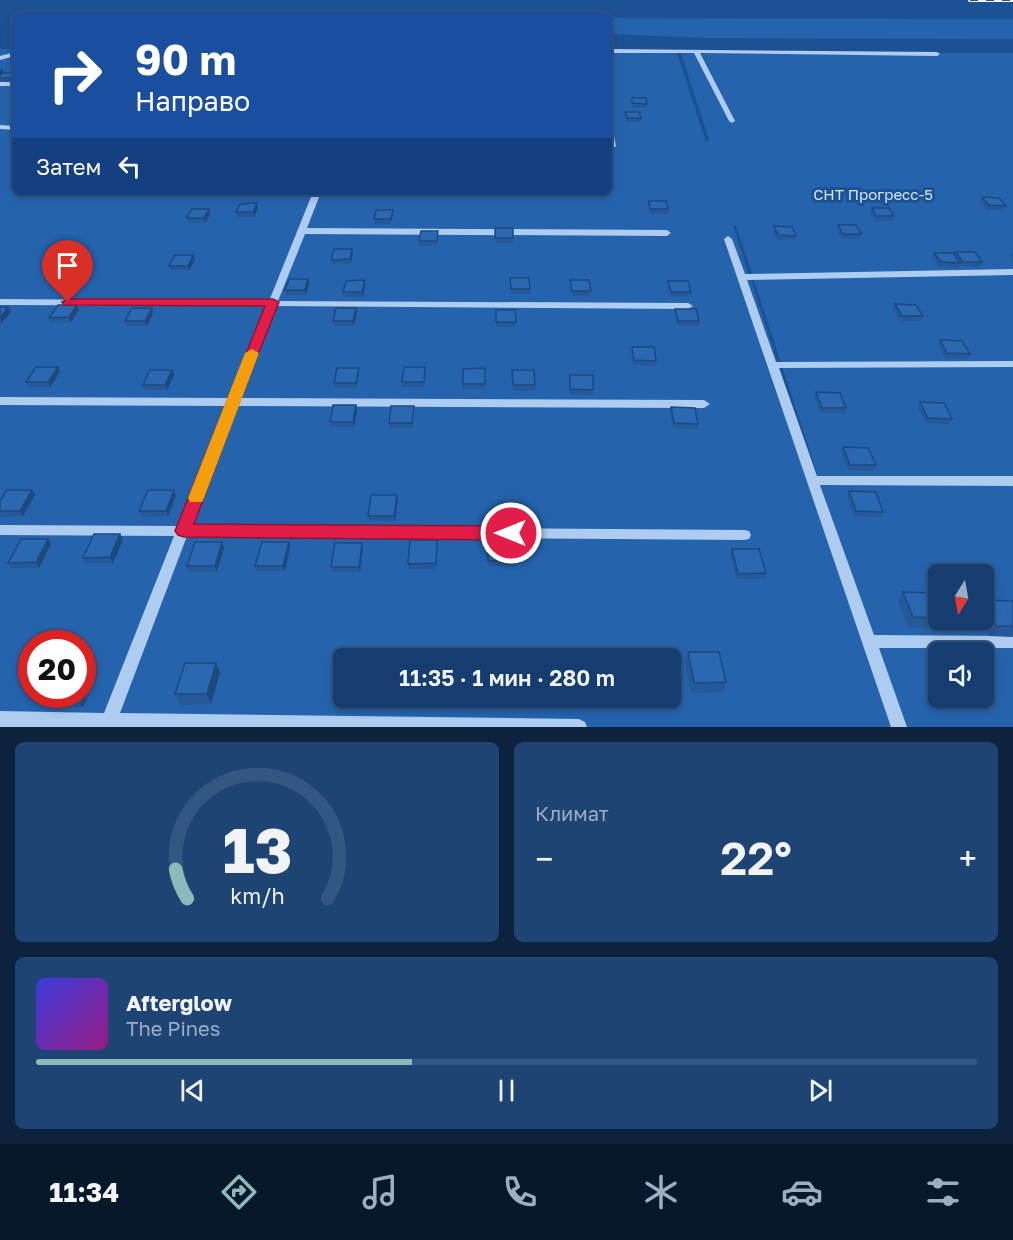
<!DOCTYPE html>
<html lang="ru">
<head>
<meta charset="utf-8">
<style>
	body { margin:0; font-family:"Golos Text",sans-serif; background:#1e4474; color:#f1f3f6; height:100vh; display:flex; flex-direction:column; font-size:22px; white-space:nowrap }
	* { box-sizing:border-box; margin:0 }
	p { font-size:20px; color:#9daec3 }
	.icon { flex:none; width:33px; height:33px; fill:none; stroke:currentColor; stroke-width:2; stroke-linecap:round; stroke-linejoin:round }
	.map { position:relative; height:727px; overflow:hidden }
	.drawer { display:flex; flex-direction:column; gap:15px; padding:15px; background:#0c223d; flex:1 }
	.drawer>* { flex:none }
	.hud { position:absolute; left:12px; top:12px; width:600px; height:183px; border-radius:9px; box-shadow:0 3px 9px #0003,0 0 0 2px #345682; background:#1a4fa0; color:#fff; overflow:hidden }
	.needle { width:39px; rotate:191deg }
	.tools { position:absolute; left:928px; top:564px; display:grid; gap:12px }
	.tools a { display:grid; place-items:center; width:66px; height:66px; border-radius:9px; background:#153d6f; box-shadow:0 3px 9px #0003,0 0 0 2px #345682; font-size:30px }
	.speed { position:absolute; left:18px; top:630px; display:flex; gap:12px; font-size:30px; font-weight:700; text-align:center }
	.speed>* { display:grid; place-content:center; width:78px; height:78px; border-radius:50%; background:#153d6f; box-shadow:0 3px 9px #0003,0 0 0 2px #345682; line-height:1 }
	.speed .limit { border:9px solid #d22; background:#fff; color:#111 }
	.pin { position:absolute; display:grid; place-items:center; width:51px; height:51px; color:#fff; margin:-62px -26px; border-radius:50% 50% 50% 0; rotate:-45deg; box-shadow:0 0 6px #0007 }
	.pin .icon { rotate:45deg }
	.me { position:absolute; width:66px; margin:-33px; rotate:270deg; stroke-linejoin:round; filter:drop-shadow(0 0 4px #0008) }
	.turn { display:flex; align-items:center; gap:21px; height:126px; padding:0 24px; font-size:27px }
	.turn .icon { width:78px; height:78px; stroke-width:2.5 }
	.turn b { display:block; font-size:42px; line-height:51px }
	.then { display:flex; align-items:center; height:57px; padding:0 24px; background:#0003; gap:12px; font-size:22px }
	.big { font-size:45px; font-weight:600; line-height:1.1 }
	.drawer .tile { flex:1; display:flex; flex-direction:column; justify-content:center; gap:9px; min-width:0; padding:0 21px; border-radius:9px; background:#1e4474 }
	.drawer .dial { align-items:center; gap:0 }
	.dial svg { height:156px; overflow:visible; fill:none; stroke:#345682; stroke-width:7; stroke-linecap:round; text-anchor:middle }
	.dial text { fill:#f1f3f6; stroke:none }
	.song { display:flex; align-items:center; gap:18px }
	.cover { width:72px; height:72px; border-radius:9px; background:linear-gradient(135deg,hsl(240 70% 55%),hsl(310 70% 35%)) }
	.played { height:6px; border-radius:3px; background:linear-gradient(90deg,#8bbbb9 40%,#345682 40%) }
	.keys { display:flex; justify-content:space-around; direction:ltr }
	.heat { display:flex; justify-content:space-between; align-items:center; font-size:33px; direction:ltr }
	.drawer .tiles { flex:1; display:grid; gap:15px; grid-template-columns:1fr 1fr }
	.tile:last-child { grid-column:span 2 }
	.trip { position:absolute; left:333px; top:648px; width:348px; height:60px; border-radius:9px; background:#153d6f; box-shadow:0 3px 9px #0003,0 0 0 2px #345682; font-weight:600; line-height:60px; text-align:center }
	.tabs { display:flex; height:96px; justify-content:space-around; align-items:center; background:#08182c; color:#9daec3 }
	.tabs .icon { width:42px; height:42px }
	.tabs .active { color:#8bbbb9 }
	.tabs b { font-size:27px; color:#f1f3f6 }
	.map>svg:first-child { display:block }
	.green { fill:#2563ad; fill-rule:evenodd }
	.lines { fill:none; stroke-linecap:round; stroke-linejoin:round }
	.minor { fill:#aeccef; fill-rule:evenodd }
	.rail-casing { stroke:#fff; stroke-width:4 }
	.rail { stroke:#1c5194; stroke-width:2; stroke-dasharray:8; stroke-linecap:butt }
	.wall { fill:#255999 }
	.shaded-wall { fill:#1e497d }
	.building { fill:#2b68b2; stroke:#1e497d; stroke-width:1.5 }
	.route { fill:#e11d48; stroke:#92132f; stroke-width:1.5 }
	.slow { fill:#f59e0b }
	.labels { text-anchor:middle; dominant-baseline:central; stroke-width:6; stroke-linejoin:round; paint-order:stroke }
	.far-park-label { font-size:15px; fill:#d4e6fb; stroke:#1c5194 }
</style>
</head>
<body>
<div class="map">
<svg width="1013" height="727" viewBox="0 0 1013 727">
	<rect width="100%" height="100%" fill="#1c5194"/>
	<g class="green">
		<path d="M609 18 1013 19V39L704 38 609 34Z"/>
		<path d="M0 49H15V192H609V53H677L706 142 709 140 681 53H1013V727H900L736 225 733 226 897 727H0ZM939 574H984V620H939ZM32 644H82V694H32ZM939 652H984V698H939ZM344 658H670V698H344Z"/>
	</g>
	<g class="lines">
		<g class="minor">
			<path d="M609 49 937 52 940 54 937 56 700 53 735 121 732 123 729 121 694 53H609Z"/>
			<path d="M15 52V56L0 60V56Z"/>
			<rect x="0" y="82" width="15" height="4"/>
			<path d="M0 125 15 126V130L0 129Z"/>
			<path d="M609 125 612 127 616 146 609 151Z"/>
			<path d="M313 192H321L307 228 667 230 671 233 667 236 305 234 278 301 688 303 693 306 688 309 276 306 240 398 704 400 710 404 704 408 237 406 191 526 744 530 749 531 751 535 749 539 744 540 187 536 120 713 579 719 585 722 587 727H0V711L104 713 174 536 0 535V525L178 526 226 406 0 405V397L229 398 266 306 0 305V299L269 301Z"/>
			<path d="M728 236 732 239 745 274 1013 269V275L747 280 776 362 1013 361V367L779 368 817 476H1013V486L820 485 874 635 1013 636V648H879L907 727H891L724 239Z"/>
		</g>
		<g class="rail-casing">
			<path id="rail" d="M970 0H1013"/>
		</g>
		<use href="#rail" class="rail"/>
	</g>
	<g class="wall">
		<path d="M15 73 11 82H0V75Z"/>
		<path d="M632 98 647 104 646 108 632 107Z"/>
		<path d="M625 112 641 118 640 122H627L625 116Z"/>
		<path d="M982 197 1006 206 1004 210H987L980 202Z"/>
		<path d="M649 201 668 209 667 214 650 213 648 205Z"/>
		<path d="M258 208 254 217H237L236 212Z"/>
		<path d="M872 208 894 216 893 221H875L870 212Z"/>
		<path d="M209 209 210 214 205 223H188L187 218Z"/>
		<path d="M393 210V214L391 224H374V219Z"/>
		<path d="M838 225 861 234 860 239H841L837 230Z"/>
		<path d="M774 226 796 236 795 240H777L773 231Z"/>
		<path d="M495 228H513V243H496Z"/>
		<path d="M438 236 437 246H420L419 241Z"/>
		<path d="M1012 251H1013V260L1010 256Z"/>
		<path d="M956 252 982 262 980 267 961 266 960 265 958 268 939 267 932 257 934 253 955 255Z"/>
		<path d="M353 254 350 264H332L331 260Z"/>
		<path d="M195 260 189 270H171L169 266Z"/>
		<path d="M510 278H529L530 294H511Z"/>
		<path d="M308 279 309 284 306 295H286L285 290Z"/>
		<path d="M570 280 591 291V296H572Z"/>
		<path d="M668 281 691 292 690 297H670L668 286Z"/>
		<path d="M365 285 363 297H344L343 292Z"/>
		<path d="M895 304 923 316 921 321H900L893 309Z"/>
		<path d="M77 305 79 310 71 322 51 323 49 318Z"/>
		<path d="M356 308 357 313 354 326H334L333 321Z"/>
		<path d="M675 309 699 321 698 326 677 325 675 314Z"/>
		<path d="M496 310H515L516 327H496Z"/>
		<path d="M153 313 147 326H126L125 321Z"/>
		<path d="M940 340 970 354 968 359 945 358 938 345Z"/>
		<path d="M632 347 656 361 655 366 633 365 631 352Z"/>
		<path d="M485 368V389H463V384Z"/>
		<path d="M172 370 174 375 167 390H145L143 385Z"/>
		<path d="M512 370 535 385V391H513Z"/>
		<path d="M60 372 50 387H29L26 382Z"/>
		<path d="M426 372 424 387H402V382Z"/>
		<path d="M359 373 356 388H334V383Z"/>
		<path d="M570 375 593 390V395L570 394Z"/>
		<path d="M816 392 846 408 845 413H820L815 397Z"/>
		<path d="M920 402 952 419 950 424 926 423 918 408Z"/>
		<path d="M356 405 357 410 354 427H331L330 422Z"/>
		<path d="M414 406 413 428H390L389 423Z"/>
		<path d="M671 407 698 424 697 429 673 428 670 412Z"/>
		<path d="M843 447 876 465 873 471 848 470 841 452Z"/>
		<path d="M849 491 883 512 881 517 854 516 847 496Z"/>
		<path d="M35 495 23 516 0 517V501Z"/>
		<path d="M176 495 168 516 142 517 139 511Z"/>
		<path d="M397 495 398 500 395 521H369L368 516Z"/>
		<path d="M515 537V566H488V538Z"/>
		<path d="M123 540 113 563H85L83 558Z"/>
		<path d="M222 542 224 548 217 571 189 572 187 566Z"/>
		<path d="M51 544 39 568H11L8 563Z"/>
		<path d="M438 545 436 569H409L408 564Z"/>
		<path d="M290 547 285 571H257L255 566Z"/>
		<path d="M363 548 360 572H332L331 567Z"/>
		<path d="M732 549 766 573 765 579H737L730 555Z"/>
		<path d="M903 592 939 604V620H944L939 628 908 627 898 602Z"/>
		<path d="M984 600 1013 601V637L989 636 982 620H984Z"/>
		<path d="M688 652 726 682 723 692 691 693 685 662Z"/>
		<path d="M90 665 96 675 83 707H52L45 697Z"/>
		<path d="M344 671V698H375L374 704H342L340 694Z"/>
		<path d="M220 673 211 704 180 705 175 694Z"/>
		<rect x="508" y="698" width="32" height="6"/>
	</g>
	<g class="shaded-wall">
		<path d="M2 68 4 72 0 75V70Z"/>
		<path d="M15 73V78L11 82 9 78Z"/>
		<path d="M257 203 258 208 254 217 253 212Z"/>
		<path d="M209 209 210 214 205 223 204 218Z"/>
		<path d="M352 249 353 254 350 264V259Z"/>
		<path d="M193 255 195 260 189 270 188 266Z"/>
		<path d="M308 279 309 284 306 295 305 290Z"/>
		<path d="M365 280V285L363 297 362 292Z"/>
		<path d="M77 305 79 310 71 322 69 317Z"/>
		<path d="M8 307 11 312 1 324 0 318Z"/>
		<path d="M152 308 153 313 147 326 145 321Z"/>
		<path d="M356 308 357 313 354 326 353 321Z"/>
		<path d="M58 367 60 372 50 387 48 382Z"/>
		<path d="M359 368V373L356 388V383Z"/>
		<path d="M172 370 174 375 167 390 165 385Z"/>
		<path d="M356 405 357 410 354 427 353 422Z"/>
		<path d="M32 490 35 495 23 516 20 511Z"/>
		<path d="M174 490 176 495 168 516 166 511Z"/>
		<path d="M397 495 398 500 395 521 394 516Z"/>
		<path d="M120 534 123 540 113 563 110 557Z"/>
		<path d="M48 539 51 544 39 568 36 562Z"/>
		<path d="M222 542 224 548 217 571 215 566Z"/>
		<path d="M289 542 290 547 285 571 283 566Z"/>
		<path d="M362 543 363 548 360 572 359 567Z"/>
		<path d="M216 663 220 673 211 704 207 694Z"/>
		<path d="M90 665 96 675 83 707 77 696 78 694H82V683Z"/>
	</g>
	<g class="building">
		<path d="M3 73H15L9 78H0V75Z"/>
		<path d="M632 98H646L647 104 632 103Z"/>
		<path d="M625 112H639L641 118H627Z"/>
		<path d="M982 197 999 198 1006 206 989 205Z"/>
		<path d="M649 201H666L668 209H650Z"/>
		<path d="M257 203 253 212H236L240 204Z"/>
		<path d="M872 208H889L894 216H876Z"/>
		<path d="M192 209H209L204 218H187Z"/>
		<path d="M376 210H393L391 219H374Z"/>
		<path d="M838 225H856L861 234H843Z"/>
		<path d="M774 226 792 227 796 236 778 235Z"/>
		<rect x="495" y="228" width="18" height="10"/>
		<path d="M421 231H438L437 241H419Z"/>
		<path d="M334 249H352L350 259 331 260Z"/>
		<path d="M956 252H975L982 262H963Z"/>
		<path d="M934 253H953L960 263 941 262Z"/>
		<path d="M175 255H193L188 266H169Z"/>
		<path d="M510 278H529L530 289H511Z"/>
		<path d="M289 279H308L305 290H285Z"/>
		<path d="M365 280 362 292H343L346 281Z"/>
		<path d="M570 280H589L591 291H572Z"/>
		<path d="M668 281H688L691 292H671Z"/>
		<path d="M895 304 916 305 923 316H902Z"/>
		<path d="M58 305H77L69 317 49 318Z"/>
		<path d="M0 307H8L0 318Z"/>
		<path d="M132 308H152L145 321H125Z"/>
		<path d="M336 308H356L353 321H333Z"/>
		<path d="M675 309H696L699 321H678Z"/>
		<path d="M496 310H515L516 322H496Z"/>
		<path d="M940 340 962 341 970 354 947 353Z"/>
		<path d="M632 347H654L656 361 634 360Z"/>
		<path d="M36 367H58L48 382H26Z"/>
		<path d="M404 367H425L424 382H402Z"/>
		<path d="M337 368H359L356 383H334Z"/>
		<path d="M485 368V384H463V369Z"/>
		<path d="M150 370H172L165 385H143Z"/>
		<path d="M512 370H534L535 385H513Z"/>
		<path d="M570 375H593V390L570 389Z"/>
		<path d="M816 392 840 393 846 408H822Z"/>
		<path d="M920 402 944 403 952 419 928 418Z"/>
		<path d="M333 405H356L353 422H330Z"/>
		<path d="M391 406H414L412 423H389Z"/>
		<path d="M671 407 695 408 698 424 674 423Z"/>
		<path d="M843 447 868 448 876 465H850Z"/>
		<path d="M7 490H32L20 511H0V501Z"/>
		<path d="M148 490H174L166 511H139Z"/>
		<path d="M849 491 876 492 883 512 856 511Z"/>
		<path d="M371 495H397L394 516H368Z"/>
		<path d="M94 534H120L110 557 83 558Z"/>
		<path d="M515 537V561H488V538Z"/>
		<path d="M21 539H48L36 562 8 563Z"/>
		<path d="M410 540H437L436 563 408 564Z"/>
		<path d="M195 542H222L215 566H187Z"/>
		<path d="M262 542H289L283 566H255Z"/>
		<path d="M335 543H362L359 567H331Z"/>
		<path d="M732 549H759L766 573 738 574Z"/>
		<path d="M903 592 934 593 939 604V618L913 617Z"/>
		<path d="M984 600 1013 601V626H996Z"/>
		<path d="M688 652H719L726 682 694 683Z"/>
		<path d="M185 663H216L207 694H175Z"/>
		<path d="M82 665H90L82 683Z"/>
		<path d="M344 671V694H340Z"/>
		<path d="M46 694H78L77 696 45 697Z"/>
	</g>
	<path class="route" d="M68 299H273L279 302 240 400 194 524 511 526 517 528 519 533 517 538 511 540 184 537 178 535 175 531 265 306 64 305 62 302Z"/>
	<path class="slow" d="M252 349 259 353 204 498 202 502H190L188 498 245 353Z"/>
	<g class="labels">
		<g class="far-park-label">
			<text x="873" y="194">СНТ Прогресс-5</text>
		</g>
	</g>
</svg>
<div class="tools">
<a><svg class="needle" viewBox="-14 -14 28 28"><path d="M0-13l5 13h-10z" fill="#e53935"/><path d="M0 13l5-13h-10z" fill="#9daec3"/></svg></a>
<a><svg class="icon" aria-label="sound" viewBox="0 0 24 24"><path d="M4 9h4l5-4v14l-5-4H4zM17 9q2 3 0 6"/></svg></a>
</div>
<div class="speed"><div class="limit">20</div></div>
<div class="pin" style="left:68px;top:302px;background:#d93025"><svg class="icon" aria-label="arrive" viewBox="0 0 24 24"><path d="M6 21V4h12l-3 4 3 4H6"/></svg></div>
<svg class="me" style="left:511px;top:533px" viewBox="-20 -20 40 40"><circle r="17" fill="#e11d48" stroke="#fff" stroke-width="3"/><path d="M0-11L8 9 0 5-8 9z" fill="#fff"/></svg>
<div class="trip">11:35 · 1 мин · 280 m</div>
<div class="hud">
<div class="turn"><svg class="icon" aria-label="right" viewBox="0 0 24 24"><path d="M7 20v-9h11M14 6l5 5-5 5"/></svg><div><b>90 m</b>Направо</div></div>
<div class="then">Затем<svg class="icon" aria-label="left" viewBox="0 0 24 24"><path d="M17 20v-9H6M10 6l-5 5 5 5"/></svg></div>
</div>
</div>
<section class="drawer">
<div class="tiles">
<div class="tile dial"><svg viewBox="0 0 100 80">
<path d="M14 69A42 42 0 1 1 86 69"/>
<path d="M14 69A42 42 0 0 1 8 54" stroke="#8bbbb9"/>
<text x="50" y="56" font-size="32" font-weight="700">13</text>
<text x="50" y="72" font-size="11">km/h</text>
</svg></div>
<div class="tile"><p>Климат</p>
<div class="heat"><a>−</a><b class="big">22°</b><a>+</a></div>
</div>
<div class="tile">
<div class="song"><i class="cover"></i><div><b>Afterglow</b><p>The Pines</p></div></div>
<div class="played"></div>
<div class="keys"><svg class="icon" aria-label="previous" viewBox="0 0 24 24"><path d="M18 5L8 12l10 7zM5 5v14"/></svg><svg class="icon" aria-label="pause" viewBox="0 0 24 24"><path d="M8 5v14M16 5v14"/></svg><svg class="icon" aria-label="next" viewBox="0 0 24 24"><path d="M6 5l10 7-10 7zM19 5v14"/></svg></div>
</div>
</div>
</section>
<nav class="tabs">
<b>11:34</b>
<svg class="icon active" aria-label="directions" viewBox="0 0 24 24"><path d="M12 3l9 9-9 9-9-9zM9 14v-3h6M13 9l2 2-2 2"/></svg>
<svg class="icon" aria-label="music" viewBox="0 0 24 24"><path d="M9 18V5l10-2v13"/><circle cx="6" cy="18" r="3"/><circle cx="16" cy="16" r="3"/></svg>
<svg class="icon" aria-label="phone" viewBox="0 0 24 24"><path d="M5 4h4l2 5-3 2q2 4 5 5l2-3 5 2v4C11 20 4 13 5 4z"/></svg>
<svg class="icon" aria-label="climate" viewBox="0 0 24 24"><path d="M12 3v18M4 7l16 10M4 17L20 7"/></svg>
<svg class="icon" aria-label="car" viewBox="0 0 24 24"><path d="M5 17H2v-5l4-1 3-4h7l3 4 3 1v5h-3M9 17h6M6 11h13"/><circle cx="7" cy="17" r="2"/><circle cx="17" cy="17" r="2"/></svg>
<svg class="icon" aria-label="filters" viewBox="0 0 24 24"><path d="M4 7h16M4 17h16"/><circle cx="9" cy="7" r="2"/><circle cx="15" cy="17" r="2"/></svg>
</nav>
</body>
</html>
